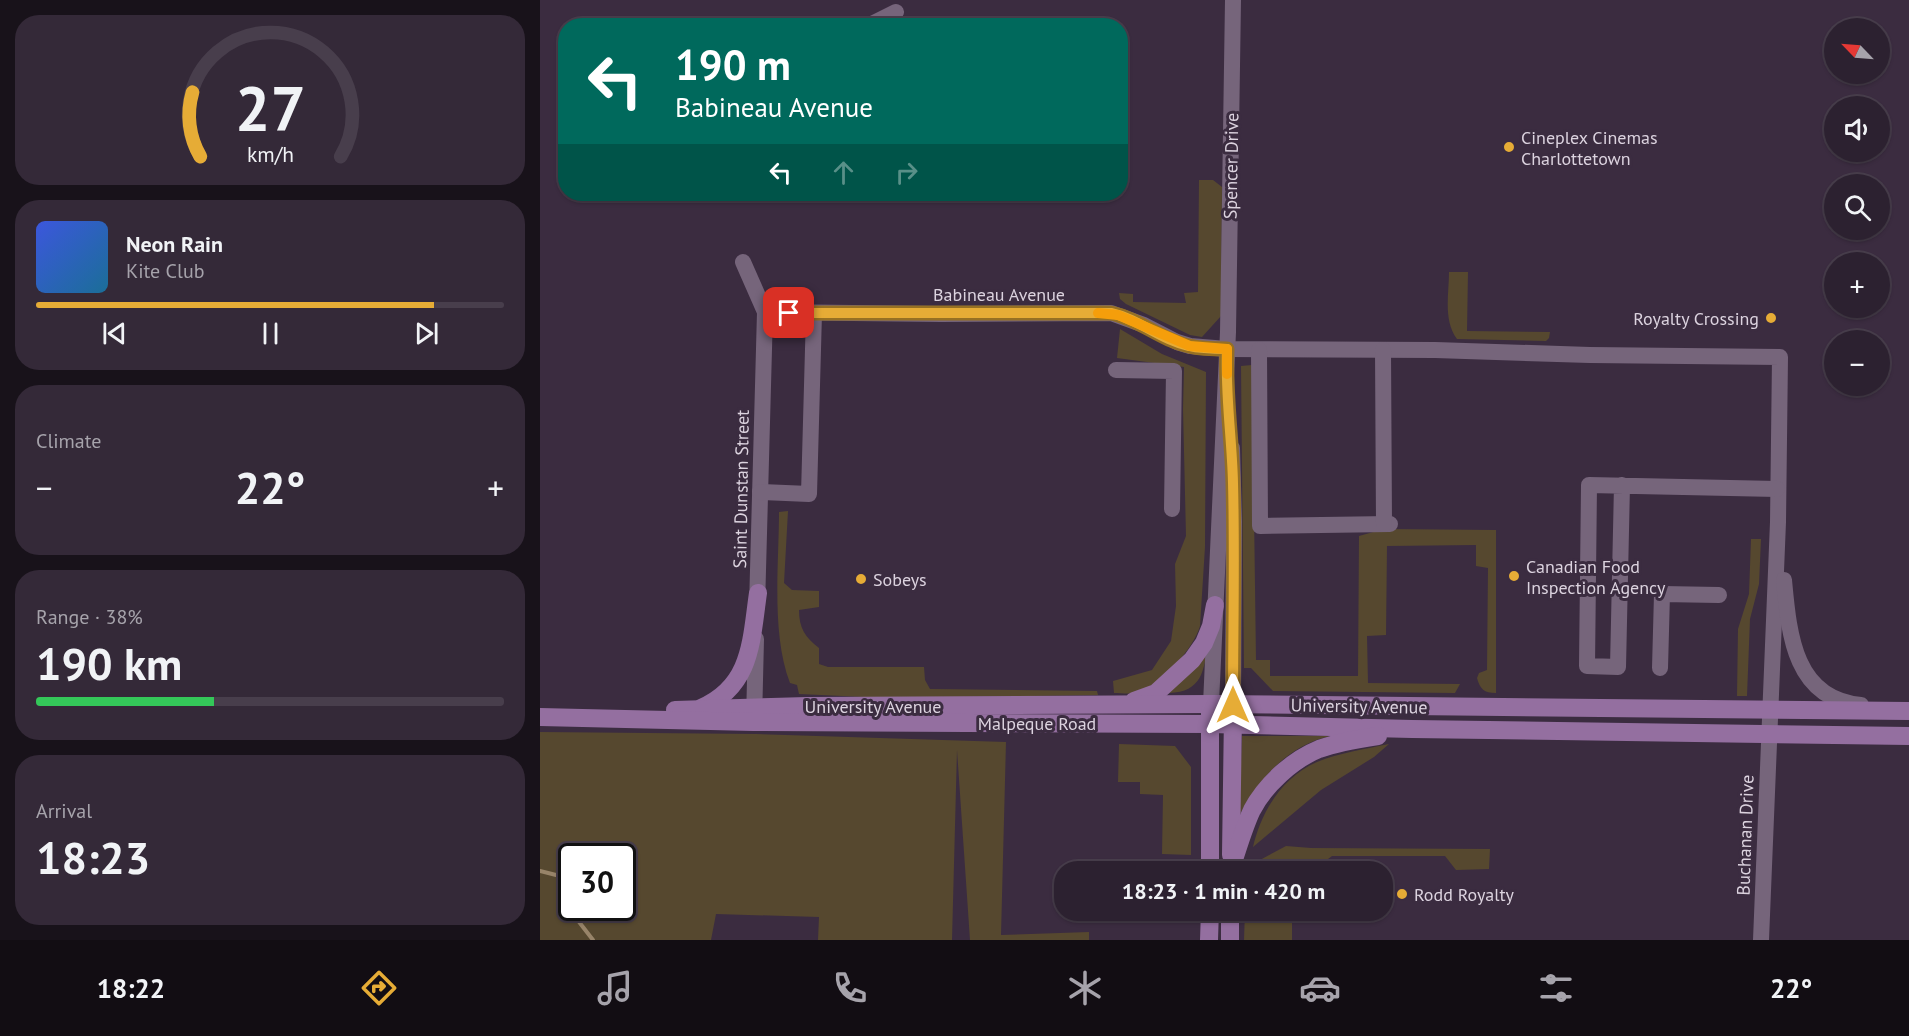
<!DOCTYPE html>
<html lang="en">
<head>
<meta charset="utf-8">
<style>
	body { margin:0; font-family:"PT Sans",sans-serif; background:#342938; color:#f1f3f6; height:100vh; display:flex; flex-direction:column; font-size:22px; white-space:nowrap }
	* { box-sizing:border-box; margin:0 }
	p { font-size:20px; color:#a6a3ab }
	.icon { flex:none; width:33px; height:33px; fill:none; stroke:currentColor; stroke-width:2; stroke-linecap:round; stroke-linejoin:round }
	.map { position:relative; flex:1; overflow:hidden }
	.details { display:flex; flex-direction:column; gap:15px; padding:15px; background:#18121a; width:540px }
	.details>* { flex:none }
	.top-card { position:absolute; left:18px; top:18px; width:570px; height:183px; border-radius:24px; box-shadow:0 2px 4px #0004,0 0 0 2px #483e4c; background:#00695c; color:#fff; overflow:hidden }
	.needle { width:39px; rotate:295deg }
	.buttons { position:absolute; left:1284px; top:18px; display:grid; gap:12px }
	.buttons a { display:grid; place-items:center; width:66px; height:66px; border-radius:50%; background:#2c2130; box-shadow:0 2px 4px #0004,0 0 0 2px #483e4c; font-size:30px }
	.speed { position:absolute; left:18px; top:843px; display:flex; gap:12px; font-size:30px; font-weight:700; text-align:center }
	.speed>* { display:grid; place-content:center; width:78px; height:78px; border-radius:50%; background:#2c2130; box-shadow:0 2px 4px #0004,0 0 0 2px #483e4c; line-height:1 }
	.speed .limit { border:3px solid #111; border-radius:9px; background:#fff; color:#111 }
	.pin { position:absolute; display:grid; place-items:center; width:51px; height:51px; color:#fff; margin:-26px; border-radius:12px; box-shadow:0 3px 9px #0006 }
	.me { position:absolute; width:66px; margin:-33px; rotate:0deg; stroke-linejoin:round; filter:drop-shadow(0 0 4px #0008) }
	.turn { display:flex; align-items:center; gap:21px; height:126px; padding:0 18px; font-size:27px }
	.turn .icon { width:78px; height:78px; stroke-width:2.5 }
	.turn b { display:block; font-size:42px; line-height:51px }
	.lanes { display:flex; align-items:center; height:57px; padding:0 18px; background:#0003; justify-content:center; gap:30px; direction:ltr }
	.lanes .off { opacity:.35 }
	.big { font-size:45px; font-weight:700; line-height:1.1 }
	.details .tile { flex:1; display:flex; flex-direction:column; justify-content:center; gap:9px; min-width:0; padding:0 21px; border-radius:24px; background:#342938 }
	.details .dial { align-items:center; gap:0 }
	.dial svg { height:156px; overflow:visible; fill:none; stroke:#483e4c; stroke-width:7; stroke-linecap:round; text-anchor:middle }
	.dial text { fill:#f1f3f6; stroke:none }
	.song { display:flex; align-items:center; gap:18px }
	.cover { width:72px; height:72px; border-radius:9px; background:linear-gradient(135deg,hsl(230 70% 55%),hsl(200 70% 35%)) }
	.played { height:6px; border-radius:3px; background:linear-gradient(90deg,#e6ac36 85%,#483e4c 85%) }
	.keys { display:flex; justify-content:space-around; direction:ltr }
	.heat { display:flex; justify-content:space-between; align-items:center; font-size:33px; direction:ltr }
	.charge { height:9px; border-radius:4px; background:linear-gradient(90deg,#34c759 38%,#483e4c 0) }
	.trip { position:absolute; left:514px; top:861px; width:339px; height:60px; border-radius:24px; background:#2c2130; box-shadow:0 2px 4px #0004,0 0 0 2px #483e4c; font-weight:700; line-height:60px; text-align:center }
	.dock { display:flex; height:96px; justify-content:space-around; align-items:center; background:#120d13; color:#a6a3ab }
	.dock .icon { width:42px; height:42px }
	.dock .active { color:#e6ac36 }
	.dock b { font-size:27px; color:#f1f3f6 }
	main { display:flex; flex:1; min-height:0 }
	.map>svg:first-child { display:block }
	.green { fill:#56482f; fill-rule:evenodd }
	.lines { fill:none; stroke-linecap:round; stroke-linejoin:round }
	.stream { stroke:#988469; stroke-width:4 }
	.minor { stroke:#76657b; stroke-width:16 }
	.major { stroke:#946fa0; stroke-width:18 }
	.route-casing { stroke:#967023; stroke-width:15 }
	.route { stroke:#e6ac36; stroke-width:10 }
	.slow { stroke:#f59e0b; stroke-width:10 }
	.poi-dot { fill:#e6ac36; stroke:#3b2c40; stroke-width:2 }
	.labels { text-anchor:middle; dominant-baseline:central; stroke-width:6; stroke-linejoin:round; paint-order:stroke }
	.poi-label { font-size:18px; fill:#dcd3df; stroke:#3b2c40; text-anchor:start }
	.street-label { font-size:18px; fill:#dcd3df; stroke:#3b2c40 }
</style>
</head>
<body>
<main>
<section class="details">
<div class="tile dial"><svg viewBox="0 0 100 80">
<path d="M14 69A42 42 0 1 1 86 69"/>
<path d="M14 69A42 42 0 0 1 10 36" stroke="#e6ac36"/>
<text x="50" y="56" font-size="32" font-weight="700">27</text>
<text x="50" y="72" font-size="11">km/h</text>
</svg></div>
<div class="tile">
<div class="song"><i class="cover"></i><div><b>Neon Rain</b><p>Kite Club</p></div></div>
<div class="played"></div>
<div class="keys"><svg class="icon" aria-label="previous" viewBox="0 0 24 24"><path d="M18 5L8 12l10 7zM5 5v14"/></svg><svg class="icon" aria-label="pause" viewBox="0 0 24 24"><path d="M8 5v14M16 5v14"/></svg><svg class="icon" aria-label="next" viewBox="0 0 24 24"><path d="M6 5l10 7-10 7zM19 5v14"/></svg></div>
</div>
<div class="tile"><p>Climate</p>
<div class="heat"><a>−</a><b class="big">22°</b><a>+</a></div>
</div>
<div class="tile"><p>Range · 38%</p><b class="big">190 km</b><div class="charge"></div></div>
<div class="tile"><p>Arrival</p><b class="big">18:23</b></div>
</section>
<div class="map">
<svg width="1369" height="940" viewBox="0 0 1369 940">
	<rect width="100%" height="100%" fill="#3b2c40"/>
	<g class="green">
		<path d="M659 180H673L682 187 681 316 662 337 650 335 586 304 580 299 579 293 593 294V302L646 303 644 293 658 292Z"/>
		<path d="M909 272H928L927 331 1010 332 1009 338 1006 341 917 339C903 320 909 294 909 272Z"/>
		<path d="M580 329 622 354 666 372 665 547 660 626C653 649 624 681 602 691 594 695 582 693 574 693L573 681 612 670 631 641 636 606 635 564 646 536 643 409 644 367 577 358Z"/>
		<path d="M712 365 716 660H730V676H818L819 536 844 529 956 530V693C944 693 940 689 937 678L939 673 947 670 948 568 936 566V545L847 546 846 635 827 636 828 683 920 684 915 693 733 691 711 668H704L701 366Z"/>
		<path d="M248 511 244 583 252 590 279 591V607L259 610C259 628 265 637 279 648V664L288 667H384L385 680 390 689 557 691 558 695 346 698 259 694 257 685 250 683C231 634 239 564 239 512Z"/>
		<path d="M1211 539H1221L1219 584 1210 619 1207 696H1197L1198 629 1209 594Z"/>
		<path d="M668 643C664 671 662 692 629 693Z"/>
		<path d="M0 732 216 734 466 742 461 935 549 932V940H430L417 750 412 940H278L279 917 176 914 171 940H0ZM32 856H82V908H32Z"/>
		<path d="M702 736H790C749 745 717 780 699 816Z"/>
		<path d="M579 744 635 746 651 767V855L622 854 623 795 600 794V782H578Z"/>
		<path d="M849 744 834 757 781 790 713 847C721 812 742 777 777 762 799 753 825 749 849 744Z"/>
		<path d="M746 846 771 848 950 849 949 869 916 870 905 856H792L780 865 779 871H709L718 861Z"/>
		<path d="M705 911H752V940H704Z"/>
	</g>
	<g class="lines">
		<g class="stream">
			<path d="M0 871 20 876 32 905"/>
			<path d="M32 908 36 918 53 940"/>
		</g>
		<g class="minor">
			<path d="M328 26 356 12"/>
			<path d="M203 262 225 312 217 607"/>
			<path d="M225 312 401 314 571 313 604 325 637 342 650 346 687 349 895 350 1050 355 1240 357 1238 522 1221 940"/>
			<path d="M719 350 720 526 850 524"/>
			<path d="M843 350 844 524"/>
			<path d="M576 370 634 371 632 509"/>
			<path d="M692 448 694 522 693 705"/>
			<path d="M1082 485 1078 667 1047 666 1049 485 1237 489"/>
			<path d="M220 492 269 494 274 313"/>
			<path d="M1244 580C1249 634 1254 699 1321 705"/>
			<path d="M1120 668 1122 594 1179 595"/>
			<path d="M671 704 688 332 693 0"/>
			<path d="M214 721 216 639"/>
		</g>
		<g class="major">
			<path d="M594 701 616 693 652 660 664 643 671 626 675 605"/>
			<path d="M161 708C212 686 211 641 218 593"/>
			<path d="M135 710 267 706 671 704 1369 711"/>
			<path d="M0 717 213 722 670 724 872 729 1369 736"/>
			<path d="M691 855 693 714"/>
			<path d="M690 871C697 852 703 829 712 810 725 785 752 760 779 749 798 742 818 739 838 736"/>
			<path d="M670 872V711"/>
			<path d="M669 940 670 910"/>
			<path d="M690 940V910"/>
		</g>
	</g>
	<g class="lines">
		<g class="route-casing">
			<path id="route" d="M249 313H571C599 319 621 340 649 346 661 349 674 349 687 349 685 394 692 439 693 483 695 557 693 631 693 705"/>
		</g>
		<use href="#route" class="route"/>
		<path class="slow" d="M558 313 578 315 650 346 687 349V374"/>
	</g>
	<g class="poi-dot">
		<circle cx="969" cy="147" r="6"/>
		<circle cx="1231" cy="318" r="6"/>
		<circle cx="974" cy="576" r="6"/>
		<circle cx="321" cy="579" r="6"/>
		<circle cx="862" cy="894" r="6"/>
	</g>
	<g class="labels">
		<g class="poi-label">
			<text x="981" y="137">Cineplex Cinemas<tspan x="981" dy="21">Charlottetown</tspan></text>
			<text x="1219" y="318" text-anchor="end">Royalty Crossing</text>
			<text x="986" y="566">Canadian Food<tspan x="986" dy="21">Inspection Agency</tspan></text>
			<text x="333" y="579">Sobeys</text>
			<text x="874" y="894">Rodd Royalty</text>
		</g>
		<g class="street-label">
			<text transform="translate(691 166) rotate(-89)">Spencer Drive</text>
			<text x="459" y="294">Babineau Avenue</text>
			<text transform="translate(201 489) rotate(-89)">Saint Dunstan Street</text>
			<text x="333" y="706">University Avenue</text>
			<text transform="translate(819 706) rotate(1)">University Avenue</text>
			<text x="497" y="723">Malpeque Road</text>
			<text transform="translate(1205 835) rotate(-88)">Buchanan Drive</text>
		</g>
	</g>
</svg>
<div class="buttons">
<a><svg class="needle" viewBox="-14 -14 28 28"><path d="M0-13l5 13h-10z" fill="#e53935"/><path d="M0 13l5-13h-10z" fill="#a6a3ab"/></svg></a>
<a><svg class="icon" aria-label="sound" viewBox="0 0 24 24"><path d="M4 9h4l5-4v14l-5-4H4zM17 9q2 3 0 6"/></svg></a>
<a><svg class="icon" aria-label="search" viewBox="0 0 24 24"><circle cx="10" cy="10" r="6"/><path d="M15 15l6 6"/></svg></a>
<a>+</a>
<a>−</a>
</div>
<div class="speed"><div class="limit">30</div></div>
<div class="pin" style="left:249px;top:313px;background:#d93025"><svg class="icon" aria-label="arrive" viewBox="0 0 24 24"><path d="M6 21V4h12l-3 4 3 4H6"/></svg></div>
<svg class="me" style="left:693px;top:705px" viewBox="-20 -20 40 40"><path d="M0-17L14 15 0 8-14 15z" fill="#e6ac36" stroke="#fff" stroke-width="4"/></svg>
<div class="trip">18:23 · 1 min · 420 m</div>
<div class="top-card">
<div class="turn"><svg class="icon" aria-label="left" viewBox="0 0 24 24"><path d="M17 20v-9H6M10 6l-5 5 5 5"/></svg><div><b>190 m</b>Babineau Avenue</div></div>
<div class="lanes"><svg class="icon" aria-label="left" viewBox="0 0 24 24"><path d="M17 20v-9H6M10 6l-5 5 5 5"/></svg><svg class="icon off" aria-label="ahead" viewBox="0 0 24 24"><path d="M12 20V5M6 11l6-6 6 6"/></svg><svg class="icon off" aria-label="right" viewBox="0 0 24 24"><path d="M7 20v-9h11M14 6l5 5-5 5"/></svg></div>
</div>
</div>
</main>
<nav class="dock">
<b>18:22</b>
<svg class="icon active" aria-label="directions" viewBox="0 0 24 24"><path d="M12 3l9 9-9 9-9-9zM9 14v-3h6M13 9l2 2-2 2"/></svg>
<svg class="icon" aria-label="music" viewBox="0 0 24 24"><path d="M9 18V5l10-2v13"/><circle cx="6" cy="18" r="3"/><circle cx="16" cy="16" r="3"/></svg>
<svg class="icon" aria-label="phone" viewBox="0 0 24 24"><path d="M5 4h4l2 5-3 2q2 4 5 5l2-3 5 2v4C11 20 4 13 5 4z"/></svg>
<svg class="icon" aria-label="climate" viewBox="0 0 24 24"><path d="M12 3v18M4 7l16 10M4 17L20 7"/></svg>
<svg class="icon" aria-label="car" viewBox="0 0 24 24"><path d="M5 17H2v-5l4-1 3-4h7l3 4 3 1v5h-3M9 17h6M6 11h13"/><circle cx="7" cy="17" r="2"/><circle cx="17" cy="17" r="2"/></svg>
<svg class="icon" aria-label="filters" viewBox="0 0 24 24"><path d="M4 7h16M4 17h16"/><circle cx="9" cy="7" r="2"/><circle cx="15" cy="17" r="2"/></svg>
<b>22°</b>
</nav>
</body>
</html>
